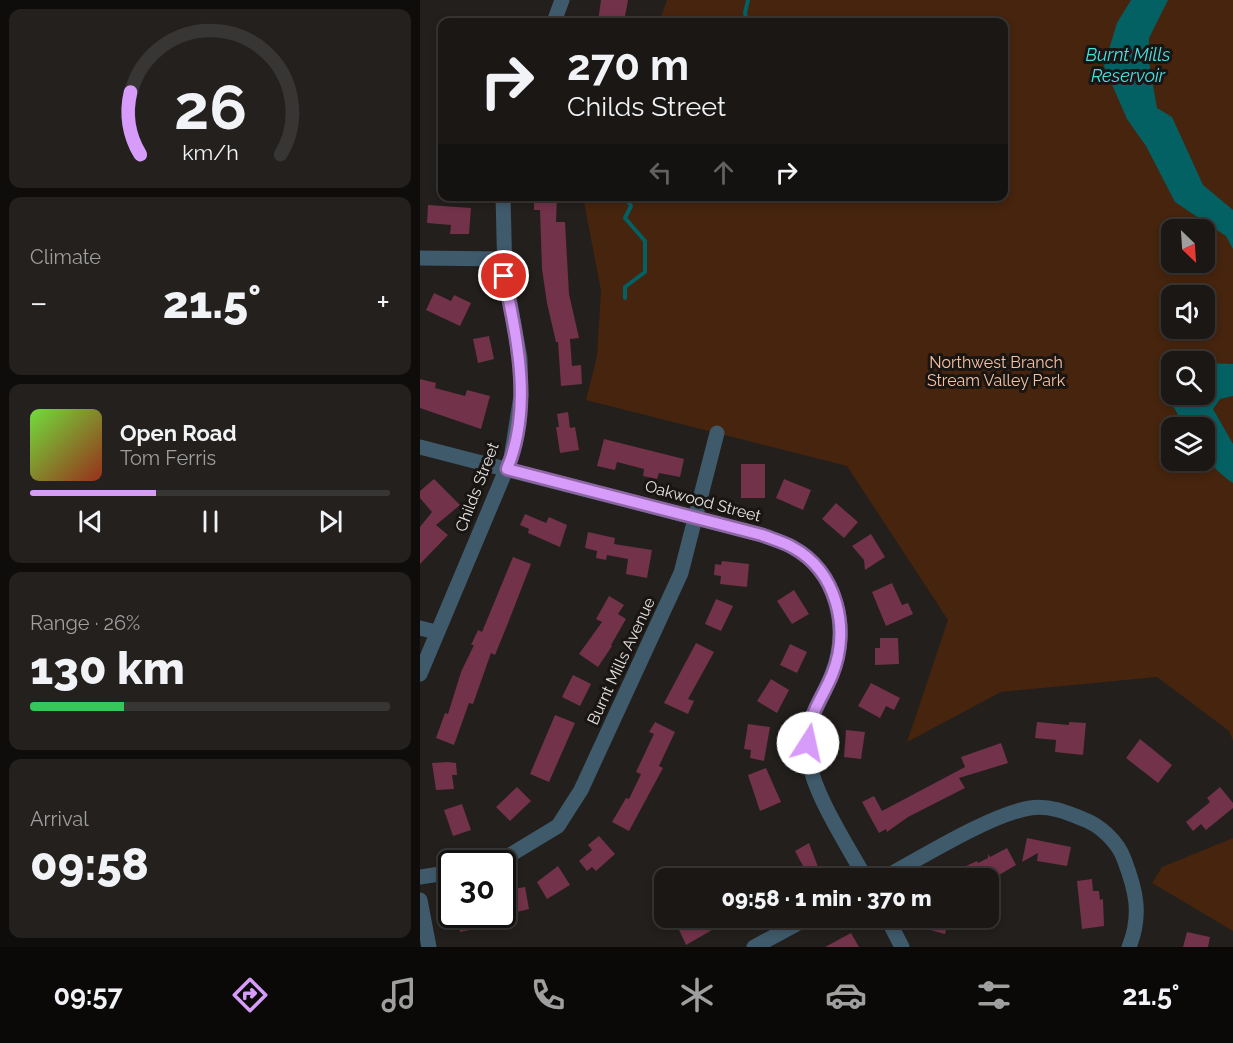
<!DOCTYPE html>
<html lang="en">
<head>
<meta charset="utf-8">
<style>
	body { margin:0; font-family:Raleway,sans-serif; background:#23201e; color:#f1f3f6; height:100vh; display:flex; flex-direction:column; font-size:22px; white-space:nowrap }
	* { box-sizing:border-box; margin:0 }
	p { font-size:20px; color:#9f9fa0 }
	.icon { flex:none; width:33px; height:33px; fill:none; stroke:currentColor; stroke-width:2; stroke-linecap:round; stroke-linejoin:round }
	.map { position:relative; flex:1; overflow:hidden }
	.panel { display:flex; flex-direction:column; gap:9px; padding:9px; background:#0e0d0c; width:420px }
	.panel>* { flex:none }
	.guide { position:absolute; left:18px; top:18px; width:570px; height:183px; border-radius:12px; box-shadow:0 3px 9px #0003,0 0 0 2px #383634; background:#1a1715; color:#f1f3f6; overflow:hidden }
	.needle { width:39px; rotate:155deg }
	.fabs { position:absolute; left:741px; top:219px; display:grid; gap:12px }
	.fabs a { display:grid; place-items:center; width:54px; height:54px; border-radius:12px; background:#1a1715; box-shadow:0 3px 9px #0003,0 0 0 2px #383634; font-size:30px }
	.speed { position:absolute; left:18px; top:850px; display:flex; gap:12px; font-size:30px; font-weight:700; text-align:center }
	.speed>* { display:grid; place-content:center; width:78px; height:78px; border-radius:50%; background:#1a1715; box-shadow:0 3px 9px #0003,0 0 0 2px #383634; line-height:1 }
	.speed .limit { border:3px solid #111; border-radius:9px; background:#fff; color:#111 }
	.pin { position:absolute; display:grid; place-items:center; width:51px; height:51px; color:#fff; margin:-26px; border:3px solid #fff; border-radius:50%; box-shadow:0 2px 6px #0007 }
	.me { position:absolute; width:66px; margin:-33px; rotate:10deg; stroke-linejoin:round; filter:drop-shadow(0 0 4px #0008) }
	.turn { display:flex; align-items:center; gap:21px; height:126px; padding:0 30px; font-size:27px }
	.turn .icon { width:78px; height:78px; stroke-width:2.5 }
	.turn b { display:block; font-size:42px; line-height:51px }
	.lanes { display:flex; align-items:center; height:57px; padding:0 30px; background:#0003; justify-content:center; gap:30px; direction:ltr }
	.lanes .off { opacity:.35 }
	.big { font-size:45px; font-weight:800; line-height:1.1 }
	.panel .tile { flex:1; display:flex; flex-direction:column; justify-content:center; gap:9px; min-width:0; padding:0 21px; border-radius:12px; background:#23201e }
	.panel .dial { align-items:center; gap:0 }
	.dial svg { height:156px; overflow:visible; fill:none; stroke:#383634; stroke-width:7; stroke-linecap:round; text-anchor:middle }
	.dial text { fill:#f1f3f6; stroke:none }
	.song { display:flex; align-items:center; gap:18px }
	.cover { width:72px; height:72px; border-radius:9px; background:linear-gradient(135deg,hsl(100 70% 55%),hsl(10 70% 35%)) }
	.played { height:6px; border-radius:3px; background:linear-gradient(90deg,#d79bf9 35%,#383634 35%) }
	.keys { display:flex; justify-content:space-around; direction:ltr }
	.heat { display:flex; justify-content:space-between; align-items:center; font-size:33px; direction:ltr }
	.charge { height:9px; border-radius:4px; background:linear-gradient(90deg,#34c759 26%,#383634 0) }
	.trip { position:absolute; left:234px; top:868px; width:345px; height:60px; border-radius:12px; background:#1a1715; box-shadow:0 3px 9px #0003,0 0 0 2px #383634; font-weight:800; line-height:60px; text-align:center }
	.menu { display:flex; height:96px; justify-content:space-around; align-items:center; background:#0a0908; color:#9f9fa0 }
	.menu .icon { width:42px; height:42px }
	.menu .active { color:#d79bf9 }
	.menu b { font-size:27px; color:#f1f3f6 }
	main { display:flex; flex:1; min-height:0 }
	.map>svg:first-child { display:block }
	.green { fill:#46240e; fill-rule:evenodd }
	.water { fill:#036164 }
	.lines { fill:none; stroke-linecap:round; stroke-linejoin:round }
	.stream { stroke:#036164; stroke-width:4 }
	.building { fill:#723249 }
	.minor { stroke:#3f5a6b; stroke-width:15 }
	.route-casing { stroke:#8c65a2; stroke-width:15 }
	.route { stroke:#d79bf9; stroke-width:10 }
	.labels { text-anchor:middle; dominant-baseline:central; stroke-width:6; stroke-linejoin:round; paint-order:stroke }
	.park-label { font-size:16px; fill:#f7c2a3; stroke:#191513 }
	.street-label { font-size:16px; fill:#e5e3e1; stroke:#191513 }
	.water-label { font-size:18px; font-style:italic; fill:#49e0e5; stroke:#191513 }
</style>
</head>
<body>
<main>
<section class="panel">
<div class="tile dial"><svg viewBox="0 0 100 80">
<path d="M14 69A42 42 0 1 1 86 69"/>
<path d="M14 69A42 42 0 0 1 9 37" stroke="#d79bf9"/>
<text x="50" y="56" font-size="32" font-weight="700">26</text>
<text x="50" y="72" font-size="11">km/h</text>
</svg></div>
<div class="tile"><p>Climate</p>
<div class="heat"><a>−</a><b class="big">21.5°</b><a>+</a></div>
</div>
<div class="tile">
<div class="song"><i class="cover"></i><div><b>Open Road</b><p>Tom Ferris</p></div></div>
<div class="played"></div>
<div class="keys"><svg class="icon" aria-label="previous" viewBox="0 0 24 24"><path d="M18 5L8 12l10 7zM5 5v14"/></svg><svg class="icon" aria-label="pause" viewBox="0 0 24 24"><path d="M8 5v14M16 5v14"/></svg><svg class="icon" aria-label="next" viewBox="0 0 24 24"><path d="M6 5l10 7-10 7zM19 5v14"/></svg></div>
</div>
<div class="tile"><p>Range · 26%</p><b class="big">130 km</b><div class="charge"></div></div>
<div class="tile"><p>Arrival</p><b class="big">09:58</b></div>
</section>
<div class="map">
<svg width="813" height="947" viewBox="0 0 813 947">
	<rect width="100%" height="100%" fill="#221f1c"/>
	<g class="green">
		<path d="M247 0H813V741L809 731 737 677 581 692 487 742 528 620 427 466 166 400 177 356 181 291 163 197 584 196V22H239ZM752 230H784V262H752ZM752 296H784V328H752ZM752 362H784V394H752ZM752 428H784V460H752Z"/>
		<path d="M813 838V931L732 883 742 867Z"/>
	</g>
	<g class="water">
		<path d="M711 0H748L729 38V62L737 108 752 117 783 185 813 210V249L806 236 755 202 726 146 707 119 684 66 697 23Z"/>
		<path d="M788 363 813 364V396L800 399 793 409 813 444V483C789 466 784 457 784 428L765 427 753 406 756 395 784 394 785 366Z"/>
	</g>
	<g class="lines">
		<g class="stream">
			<path d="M327 22 325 13 328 0"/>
			<path d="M205 196 211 206 205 218 225 241V272L205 287V298"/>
		</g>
	</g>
	<g class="building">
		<path d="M181 0H208L204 22H178Z"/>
		<path d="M114 196H137L136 222H145L149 294 159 338 150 339 152 366 161 365 162 384 141 386 138 342H136L127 303 122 269 120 210H114Z"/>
		<path d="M8 205 51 208 49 234H30L31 225 7 223Z"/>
		<path d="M14 293 31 301 34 295 51 303 40 326 6 310Z"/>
		<path d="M69 336 74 359 58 363 53 339Z"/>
		<path d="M0 379 16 383 15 388 45 396 47 390 70 396 61 429 0 408Z"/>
		<path d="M148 412 150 428 155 427 159 450 140 453 136 427H139L137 414Z"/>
		<path d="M184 439 264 459 260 477 239 473 237 479 223 476 224 469 197 462 195 470 177 466Z"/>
		<rect x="321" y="464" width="24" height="34"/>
		<path d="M14 479 40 505 16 525 28 535 0 564V527L12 512 0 498V491Z"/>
		<path d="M364 479 391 490 383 510 356 498Z"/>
		<path d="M416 503 438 522 424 538 402 519Z"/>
		<path d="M105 514 126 523 129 517 147 525 140 547 108 533 109 529 100 525Z"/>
		<path d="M168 532 195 538 194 544 232 550 227 578 206 574 208 559 187 555 186 560 176 558 177 551 165 548Z"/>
		<path d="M451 534 465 557 445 570 444 560 432 546Z"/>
		<path d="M93 557 111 564 88 623 75 655 71 653 53 704 49 703 34 745 16 738 25 713 28 714 41 672 54 645H51L58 630 62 632Z"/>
		<path d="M302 561 329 564 327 587 300 584 301 576 294 575 295 564 301 565Z"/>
		<path d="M472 583 482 605 488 603 493 614 466 626 452 592Z"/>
		<path d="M374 590 389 614 372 624 357 601Z"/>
		<path d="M189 596 204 605 198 614 206 619 191 645 192 646 178 667 159 654 182 622 176 619Z"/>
		<path d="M296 599 313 606 301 631 285 624Z"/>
		<path d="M460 638H478L479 664 455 665V648H460Z"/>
		<path d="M276 643 294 652 268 699 274 701 268 714 244 703Z"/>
		<path d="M370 644 387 652 377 673 360 665Z"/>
		<path d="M153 675 171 684 160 706 142 697Z"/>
		<path d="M351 679 369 690 357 713 337 701Z"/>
		<path d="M451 683 480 698 474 710 466 706 460 718 438 706Z"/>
		<path d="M135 715 155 723 129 782 110 774Z"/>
		<path d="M235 722 255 732 239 766 243 768 209 831 192 822 206 798 209 799 221 774 216 772 234 734 229 732Z"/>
		<path d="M617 722 649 725V722L666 723 663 755 635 752 636 740 615 738Z"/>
		<path d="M328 724 350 727 344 761 330 758 331 750 324 749Z"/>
		<path d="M426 730 445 732 441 759 424 757Z"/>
		<path d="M720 739 752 765 738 783 706 758Z"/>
		<path d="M581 743 588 763 539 778 545 788 488 817 467 832 466 829 459 833 442 802 454 796 462 811 545 767 541 757Z"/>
		<path d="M28 762 36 763 37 775H32L34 789 16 790 12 763Z"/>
		<path d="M346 768 361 802 340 811 328 775Z"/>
		<path d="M97 787 111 801 90 821 76 807Z"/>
		<path d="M800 787 813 803V808L786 830 781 824 773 831 766 822 790 802 787 798Z"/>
		<path d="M42 804 51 830 33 836 24 810Z"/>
		<path d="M179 836 195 854 176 871 172 867 167 871 159 861 172 850 168 845Z"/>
		<path d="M607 838 651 847 647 866 617 861 618 853 602 862Z"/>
		<path d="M389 843 401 875 393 879H360L383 866 375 851Z"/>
		<path d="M587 848 596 865 579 875 581 880 568 886V879H553L546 866 557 861 558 863 568 858V854L570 857Z"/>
		<path d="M138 866 150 885 127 899 117 882Z"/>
		<path d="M672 879 673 891H679L680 900 683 899 684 926 662 929 657 881Z"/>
		<path d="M105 887 109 909 84 915 82 899 91 897 89 890Z"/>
		<path d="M37 915H57L60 928 40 932Z"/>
		<path d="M261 918H286L292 930 266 945 255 921Z"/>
		<path d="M507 918H530L525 934 503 928Z"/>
		<path d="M767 932 790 937 788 947H763Z"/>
		<path d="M431 933 439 947H405Z"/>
	</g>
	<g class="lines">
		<g class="minor">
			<path d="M134 22 142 0"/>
			<path d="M0 258 84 259"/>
			<path d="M0 447 342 535C352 539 363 542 372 547 417 571 430 628 412 674 399 708 383 720 389 760 393 793 429 848 446 879"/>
			<path d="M0 628 16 632"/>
			<path d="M0 674 91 458 101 396 100 358 85 276 83 196"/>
			<path d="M75 864 138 826 161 790 261 573 297 433"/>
			<path d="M0 877 32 872"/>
			<path d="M462 879C499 859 571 814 610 808 629 805 646 812 663 819 680 825 698 842 704 859 716 890 722 915 709 947"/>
			<path d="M0 900 9 947"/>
			<path d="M467 918 482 947"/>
			<path d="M334 947 388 918"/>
		</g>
	</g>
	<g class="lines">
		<g class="route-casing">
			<path id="route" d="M84 276C97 339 113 407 87 469L342 535C352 539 363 542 372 547 417 571 431 629 412 675 402 699 387 716 388 743"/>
		</g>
		<use href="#route" class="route"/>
	</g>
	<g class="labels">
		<g class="park-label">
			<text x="576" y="362">Northwest Branch<tspan x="576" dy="18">Stream Valley Park</tspan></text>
		</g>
		<g class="street-label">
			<text transform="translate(57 487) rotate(-69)">Childs Street</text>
			<text transform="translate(283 501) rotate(15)">Oakwood Street</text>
			<text transform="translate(201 661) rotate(-65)">Burnt Mills Avenue</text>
		</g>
		<g class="water-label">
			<text x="708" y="54">Burnt Mills<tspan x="708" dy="21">Reservoir</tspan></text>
		</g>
	</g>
</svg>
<div class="fabs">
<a><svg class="needle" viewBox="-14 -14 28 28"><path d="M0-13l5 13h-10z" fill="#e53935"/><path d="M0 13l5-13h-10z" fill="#9f9fa0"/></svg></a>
<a><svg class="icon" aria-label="sound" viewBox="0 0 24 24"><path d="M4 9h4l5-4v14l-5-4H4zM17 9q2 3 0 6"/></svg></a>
<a><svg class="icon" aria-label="search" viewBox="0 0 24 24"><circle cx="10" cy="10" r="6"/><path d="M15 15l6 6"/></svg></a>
<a><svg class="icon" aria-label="layers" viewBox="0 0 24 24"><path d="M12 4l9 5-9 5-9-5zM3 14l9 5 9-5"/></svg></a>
</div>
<div class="speed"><div class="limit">30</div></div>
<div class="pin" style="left:84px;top:276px;background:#d93025"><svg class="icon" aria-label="arrive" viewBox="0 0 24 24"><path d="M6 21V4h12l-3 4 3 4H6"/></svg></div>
<svg class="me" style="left:388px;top:743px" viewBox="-20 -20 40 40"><circle r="19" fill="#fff"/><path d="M0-13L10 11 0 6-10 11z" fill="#d79bf9"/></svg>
<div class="trip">09:58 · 1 min · 370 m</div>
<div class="guide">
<div class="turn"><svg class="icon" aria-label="right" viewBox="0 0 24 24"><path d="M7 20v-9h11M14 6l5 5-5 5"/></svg><div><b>270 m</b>Childs Street</div></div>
<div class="lanes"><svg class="icon off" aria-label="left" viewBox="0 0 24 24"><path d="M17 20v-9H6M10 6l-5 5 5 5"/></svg><svg class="icon off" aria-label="ahead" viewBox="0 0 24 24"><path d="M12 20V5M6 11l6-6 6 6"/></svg><svg class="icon" aria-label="right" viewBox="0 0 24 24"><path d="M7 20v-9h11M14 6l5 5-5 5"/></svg></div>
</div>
</div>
</main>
<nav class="menu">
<b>09:57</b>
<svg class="icon active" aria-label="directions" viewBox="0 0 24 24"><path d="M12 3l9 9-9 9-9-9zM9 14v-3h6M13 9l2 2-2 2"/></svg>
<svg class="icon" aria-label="music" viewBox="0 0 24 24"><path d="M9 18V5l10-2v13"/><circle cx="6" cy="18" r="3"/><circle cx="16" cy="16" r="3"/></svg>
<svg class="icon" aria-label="phone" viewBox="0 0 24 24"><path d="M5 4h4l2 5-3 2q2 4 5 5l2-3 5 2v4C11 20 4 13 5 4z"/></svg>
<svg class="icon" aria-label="climate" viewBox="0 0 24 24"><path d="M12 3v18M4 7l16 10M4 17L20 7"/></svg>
<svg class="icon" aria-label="car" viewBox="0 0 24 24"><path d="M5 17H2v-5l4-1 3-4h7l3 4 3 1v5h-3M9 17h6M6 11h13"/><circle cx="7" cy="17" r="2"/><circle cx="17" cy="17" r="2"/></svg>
<svg class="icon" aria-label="filters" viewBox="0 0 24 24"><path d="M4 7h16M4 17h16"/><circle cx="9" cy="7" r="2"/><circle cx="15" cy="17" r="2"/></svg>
<b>21.5°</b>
</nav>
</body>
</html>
